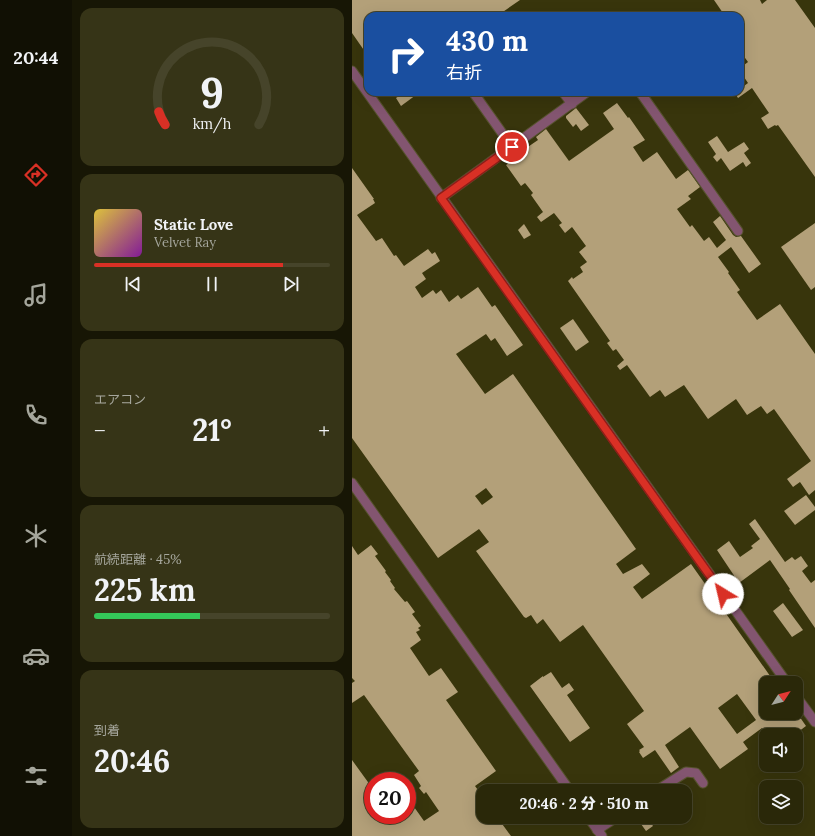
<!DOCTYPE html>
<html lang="ja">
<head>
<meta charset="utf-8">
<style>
	body { margin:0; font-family:Lora,"Noto Sans JP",serif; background:#363417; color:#f1f3f6; height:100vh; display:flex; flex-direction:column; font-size:15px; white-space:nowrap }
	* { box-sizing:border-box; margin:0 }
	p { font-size:13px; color:#a5a69c }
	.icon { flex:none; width:22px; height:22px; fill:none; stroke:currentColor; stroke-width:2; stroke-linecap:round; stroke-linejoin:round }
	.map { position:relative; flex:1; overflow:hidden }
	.details { display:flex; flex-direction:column; gap:8px; padding:8px; background:#171605; width:280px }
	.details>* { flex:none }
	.top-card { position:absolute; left:12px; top:12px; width:380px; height:84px; border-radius:12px; box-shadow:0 4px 16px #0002,0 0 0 1px #46442a; background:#1a4fa0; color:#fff; overflow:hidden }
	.needle { width:26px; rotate:54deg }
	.controls { position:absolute; left:407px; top:676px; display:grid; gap:8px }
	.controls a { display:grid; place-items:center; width:44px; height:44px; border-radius:8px; background:#2a2809; box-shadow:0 4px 16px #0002,0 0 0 1px #46442a; font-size:20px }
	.speed { position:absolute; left:12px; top:772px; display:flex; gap:8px; font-size:20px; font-weight:700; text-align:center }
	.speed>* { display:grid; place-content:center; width:52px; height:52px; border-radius:50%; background:#2a2809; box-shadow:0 4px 16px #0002,0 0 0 1px #46442a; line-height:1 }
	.speed .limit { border:6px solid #d22; background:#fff; color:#111 }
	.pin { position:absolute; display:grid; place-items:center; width:34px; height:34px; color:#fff; margin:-17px; border:2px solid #fff; border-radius:50%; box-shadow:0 1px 4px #0007 }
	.me { position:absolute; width:44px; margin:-22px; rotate:324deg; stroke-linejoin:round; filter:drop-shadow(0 0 3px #0008) }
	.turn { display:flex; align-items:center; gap:14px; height:84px; padding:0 16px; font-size:18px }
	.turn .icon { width:52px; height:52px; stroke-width:2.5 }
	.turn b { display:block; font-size:28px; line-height:34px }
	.big { font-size:30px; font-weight:800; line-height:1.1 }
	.details .card { flex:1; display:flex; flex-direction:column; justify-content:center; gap:6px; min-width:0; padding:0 14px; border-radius:12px; background:#363417 }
	.details .dial { align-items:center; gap:0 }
	.dial svg { height:104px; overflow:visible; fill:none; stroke:#46442a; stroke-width:7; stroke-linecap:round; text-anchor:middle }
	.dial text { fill:#f1f3f6; stroke:none }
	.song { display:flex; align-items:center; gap:12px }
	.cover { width:48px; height:48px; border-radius:6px; background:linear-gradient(135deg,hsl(50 70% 55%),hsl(290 70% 35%)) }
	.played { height:4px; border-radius:2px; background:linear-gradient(90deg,#d93025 80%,#46442a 80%) }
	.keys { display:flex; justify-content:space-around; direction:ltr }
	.heat { display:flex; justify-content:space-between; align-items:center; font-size:22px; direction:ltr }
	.charge { height:6px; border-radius:3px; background:linear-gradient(90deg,#34c759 45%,#46442a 0) }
	.trip { position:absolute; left:124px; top:784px; width:216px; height:40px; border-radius:12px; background:#2a2809; box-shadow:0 4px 16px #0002,0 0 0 1px #46442a; font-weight:800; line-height:40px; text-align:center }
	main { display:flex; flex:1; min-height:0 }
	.menu { display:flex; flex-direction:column; width:72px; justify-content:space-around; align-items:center; background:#111004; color:#a5a69c }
	.menu .icon { width:28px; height:28px }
	.menu .active { color:#d93025 }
	.menu b { font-size:18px; color:#f1f3f6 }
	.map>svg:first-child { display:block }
	.building { fill:#b3a079; fill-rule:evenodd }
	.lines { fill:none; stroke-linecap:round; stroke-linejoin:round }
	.minor-casing { stroke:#56532d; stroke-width:11 }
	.minor { stroke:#835570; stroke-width:9 }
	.route-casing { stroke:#8d1f18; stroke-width:10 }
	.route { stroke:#d93025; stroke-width:7 }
</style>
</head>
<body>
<main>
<nav class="menu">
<b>20:44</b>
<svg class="icon active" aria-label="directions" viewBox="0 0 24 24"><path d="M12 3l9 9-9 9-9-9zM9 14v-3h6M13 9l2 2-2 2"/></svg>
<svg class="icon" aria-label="music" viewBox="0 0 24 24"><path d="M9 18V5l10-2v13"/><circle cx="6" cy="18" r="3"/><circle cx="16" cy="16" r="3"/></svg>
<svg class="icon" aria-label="phone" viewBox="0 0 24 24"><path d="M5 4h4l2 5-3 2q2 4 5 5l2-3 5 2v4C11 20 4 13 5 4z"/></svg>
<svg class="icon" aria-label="climate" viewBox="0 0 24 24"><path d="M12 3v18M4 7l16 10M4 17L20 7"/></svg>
<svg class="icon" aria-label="car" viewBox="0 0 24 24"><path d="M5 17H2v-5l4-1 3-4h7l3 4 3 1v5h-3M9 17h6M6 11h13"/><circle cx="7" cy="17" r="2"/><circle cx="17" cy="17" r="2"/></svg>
<svg class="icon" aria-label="filters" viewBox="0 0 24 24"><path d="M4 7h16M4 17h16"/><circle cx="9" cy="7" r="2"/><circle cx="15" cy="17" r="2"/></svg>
</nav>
<section class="details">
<div class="card dial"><svg viewBox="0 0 100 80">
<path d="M14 69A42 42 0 1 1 86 69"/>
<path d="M14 69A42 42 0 0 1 9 59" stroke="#d93025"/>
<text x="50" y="56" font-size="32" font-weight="700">9</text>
<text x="50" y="72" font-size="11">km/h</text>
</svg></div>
<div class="card">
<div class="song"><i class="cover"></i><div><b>Static Love</b><p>Velvet Ray</p></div></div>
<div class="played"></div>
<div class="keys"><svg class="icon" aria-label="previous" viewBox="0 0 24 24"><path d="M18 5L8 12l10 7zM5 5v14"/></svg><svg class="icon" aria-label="pause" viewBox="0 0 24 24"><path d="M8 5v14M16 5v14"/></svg><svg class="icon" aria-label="next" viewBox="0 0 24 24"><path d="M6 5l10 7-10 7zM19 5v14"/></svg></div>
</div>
<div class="card"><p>エアコン</p>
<div class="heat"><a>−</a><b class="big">21°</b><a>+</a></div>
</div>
<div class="card"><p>航続距離 · 45%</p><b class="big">225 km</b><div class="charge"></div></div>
<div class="card"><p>到着</p><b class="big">20:46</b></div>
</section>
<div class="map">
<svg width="463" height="836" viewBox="0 0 463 836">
	<rect width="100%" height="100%" fill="#38350c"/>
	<g class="building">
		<path d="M0 0H168L145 16H16V56L0 33Z"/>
		<path d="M362 0H408L410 4 415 0H443L463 28V177L426 125 424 126 423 125 416 129 409 118 417 113 400 88 386 98 383 93 388 92V89L396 83 388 71V68L396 62 388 51V16H373Z"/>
		<path d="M53 92H68L49 106 44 98Z"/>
		<path d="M265 103 276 118 277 117 293 140 281 147 291 162 305 152 324 179 336 170 348 187 336 196 339 199 325 209 338 227 340 225 352 241 357 237 365 248 374 240 361 222 368 216 381 235 384 237 389 236 409 264 397 273 379 247 366 257 377 272 376 273 388 290 385 292 405 320 428 304 463 354V490L457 495 448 482 441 487 435 479 459 461 422 409 415 414 409 406 395 415 384 399 356 419 332 385 313 397 308 390 298 397 275 365 268 370 265 366 272 360 264 349 261 351 255 343 258 341 216 281 220 277 221 279 231 272 228 267 235 262 227 252 234 246 220 227 213 233 207 225 210 223 202 213 189 222 185 217 191 212 179 195 181 193 173 183 169 186 154 165 163 159 159 154 165 150 167 153 186 140 184 137 194 129 217 161 262 129 251 113Z"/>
		<path d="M224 108 237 125 229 131 224 124 221 127 214 118V116Z"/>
		<path d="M365 136 376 152 392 142 397 149 392 153 399 163 394 167 391 162 378 171 369 158 365 162 361 157 364 154 356 142Z"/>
		<path d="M0 168 22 199H21L23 203 5 215 24 241 30 238 42 256 44 255 52 266 76 249 80 254 83 252 88 261 70 273 74 279 63 287 70 298 81 290 84 294 89 290 97 302 106 295 109 299 126 287 140 307 143 305 171 345 155 356 143 338 139 341 134 334 104 354 133 394 161 374 284 549 264 564 271 574 290 564 298 574 281 587 290 599 339 564 423 683H414V713H445L454 726 442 735H415L410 728 391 742 396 749 368 769 338 727 313 745 327 767 319 773 303 750 291 758 287 752 288 751 287 750 292 747 275 724 292 711 231 625 208 642 191 619 185 624 179 615 174 618 172 617 124 551 137 542 127 529 86 558 0 438ZM134 488 141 497 130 505 123 496ZM385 694 404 720 385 734 366 708Z"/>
		<path d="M463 223V287L459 290 429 247Z"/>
		<path d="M172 224 179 235 172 239 166 230Z"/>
		<path d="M221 319 237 342 224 351 208 328Z"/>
		<path d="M454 495 463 507V510L443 525 432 511Z"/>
		<path d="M403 519 433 562 440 557 443 560 449 556 456 566 450 571 459 583 463 580V628L437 590 438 589 418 560 387 583 365 550 377 541 388 557 401 548 399 546 408 539 397 524Z"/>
		<path d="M19 545 26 554 23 556 34 571 33 572 39 580 38 581 43 588 42 589 53 602 55 601 63 612 60 614 69 626 66 628 68 630 64 632 69 640 58 648 77 676 89 668 106 692 94 700 144 771 123 786 131 797V817H145L159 836H0V760L21 789V815H55V797L72 821 87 811 74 792 72 794 67 788 69 786 62 775 67 771 12 695 0 703V683L3 681 0 678V546L6 555Z"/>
		<path d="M431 603 451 630 440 637 421 611Z"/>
		<path d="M199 672 210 688 217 683 222 690 215 695 238 728 218 742 178 686 191 676V677Z"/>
		<path d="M284 817H308L299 823 301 826 294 831Z"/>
	</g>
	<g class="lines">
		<g class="minor-casing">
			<g id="minor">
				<path d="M0 71 435 683"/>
				<path d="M121 92 160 147"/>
				<path d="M211 92 220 104"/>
				<path d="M288 92 386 231"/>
				<path d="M89 198 235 92"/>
				<path d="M0 483 218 791"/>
				<path d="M444 696 463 722"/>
				<path d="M304 791 334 772 344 773 351 783"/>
				<path d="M236 817 250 836"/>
				<path d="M245 830 265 817"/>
			</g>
		</g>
		<use href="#minor" class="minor"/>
	</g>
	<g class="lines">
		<g class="route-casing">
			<path id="route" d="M160 147 89 198 371 594"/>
		</g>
		<use href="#route" class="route"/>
	</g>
</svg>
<div class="controls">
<a><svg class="needle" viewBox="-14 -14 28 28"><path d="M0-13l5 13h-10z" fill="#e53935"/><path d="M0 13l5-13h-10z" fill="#a5a69c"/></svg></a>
<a><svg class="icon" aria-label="sound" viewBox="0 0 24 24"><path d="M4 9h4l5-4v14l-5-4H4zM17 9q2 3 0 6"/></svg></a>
<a><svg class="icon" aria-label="layers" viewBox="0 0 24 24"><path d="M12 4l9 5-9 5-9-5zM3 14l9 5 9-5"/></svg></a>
</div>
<div class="speed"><div class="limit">20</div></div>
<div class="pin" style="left:160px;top:147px;background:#d93025"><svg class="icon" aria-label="arrive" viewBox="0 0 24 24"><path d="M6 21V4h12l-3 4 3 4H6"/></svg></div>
<svg class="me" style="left:371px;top:594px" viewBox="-20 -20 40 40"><circle r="19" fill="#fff"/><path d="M0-13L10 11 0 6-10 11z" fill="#d93025"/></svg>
<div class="trip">20:46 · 2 分 · 510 m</div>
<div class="top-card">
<div class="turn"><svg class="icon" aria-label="right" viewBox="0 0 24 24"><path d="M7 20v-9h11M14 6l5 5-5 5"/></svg><div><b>430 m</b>右折</div></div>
</div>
</div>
</main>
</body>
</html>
